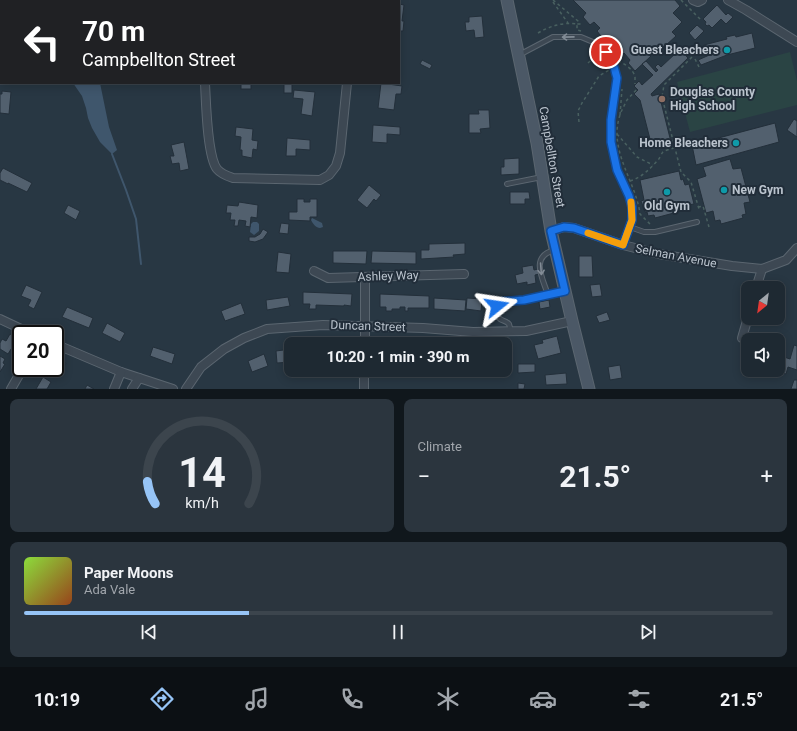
<!DOCTYPE html>
<html lang="en">
<head>
<meta charset="utf-8">
<style>
	body { margin:0; font-family:Roboto,sans-serif; background:#2b353e; color:#f1f3f6; height:100vh; display:flex; flex-direction:column; font-size:15px; white-space:nowrap }
	* { box-sizing:border-box; margin:0 }
	p { font-size:13px; color:#a1a6ac }
	.icon { flex:none; width:22px; height:22px; fill:none; stroke:currentColor; stroke-width:2; stroke-linecap:round; stroke-linejoin:round }
	.map { position:relative; height:389px; overflow:hidden }
	.drawer { display:flex; flex-direction:column; gap:10px; padding:10px; background:#10171c; flex:1 }
	.drawer>* { flex:none }
	.hud { position:absolute; left:0px; top:0px; width:400px; height:84px; box-shadow:0 2px 10px #0003,0 0 0 1px #3c454d; background:#202124; color:#fff; overflow:hidden }
	.needle { width:26px; rotate:209deg }
	.fabs { position:absolute; left:741px; top:281px; display:grid; gap:8px }
	.fabs a { display:grid; place-items:center; width:44px; height:44px; border-radius:8px; background:#1e2932; box-shadow:0 2px 10px #0003,0 0 0 1px #3c454d; font-size:20px }
	.speed { position:absolute; left:12px; top:325px; display:flex; gap:8px; font-size:20px; font-weight:700; text-align:center }
	.speed>* { display:grid; place-content:center; width:52px; height:52px; border-radius:50%; background:#1e2932; box-shadow:0 2px 10px #0003,0 0 0 1px #3c454d; line-height:1 }
	.speed .limit { border:2px solid #111; border-radius:6px; background:#fff; color:#111 }
	.pin { position:absolute; display:grid; place-items:center; width:34px; height:34px; color:#fff; margin:-17px; border:2px solid #fff; border-radius:50%; box-shadow:0 1px 4px #0007 }
	.me { position:absolute; width:44px; margin:-22px; rotate:75deg; stroke-linejoin:round; filter:drop-shadow(0 0 3px #0008) }
	.turn { display:flex; align-items:center; gap:14px; height:84px; padding:0 16px; font-size:18px }
	.turn .icon { width:52px; height:52px; stroke-width:2.5 }
	.turn b { display:block; font-size:28px; line-height:34px }
	.big { font-size:30px; font-weight:700; line-height:1.1 }
	.drawer .tile { flex:1; display:flex; flex-direction:column; justify-content:center; gap:6px; min-width:0; padding:0 14px; border-radius:8px; background:#2b353e }
	.drawer .dial { align-items:center; gap:0 }
	.dial svg { height:104px; overflow:visible; fill:none; stroke:#3c454d; stroke-width:7; stroke-linecap:round; text-anchor:middle }
	.dial text { fill:#f1f3f6; stroke:none }
	.song { display:flex; align-items:center; gap:12px }
	.cover { width:48px; height:48px; border-radius:6px; background:linear-gradient(135deg,hsl(90 70% 55%),hsl(20 70% 35%)) }
	.played { height:4px; border-radius:2px; background:linear-gradient(90deg,#96c4f6 30%,#3c454d 30%) }
	.keys { display:flex; justify-content:space-around; direction:ltr }
	.heat { display:flex; justify-content:space-between; align-items:center; font-size:22px; direction:ltr }
	.drawer .tiles { flex:1; display:grid; gap:10px; grid-template-columns:1fr 1fr }
	.tile:last-child { grid-column:span 2 }
	.trip { position:absolute; left:284px; top:337px; width:228px; height:40px; border-radius:8px; background:#1e2932; box-shadow:0 2px 10px #0003,0 0 0 1px #3c454d; font-weight:700; line-height:40px; text-align:center }
	.tabs { display:flex; height:64px; justify-content:space-around; align-items:center; background:#0c1014; color:#a1a6ac }
	.tabs .icon { width:28px; height:28px }
	.tabs .current { color:#96c4f6 }
	.tabs b { font-size:18px; color:#f1f3f6 }
	.map>svg:first-child { display:block }
	.green { fill:#2a4444 }
	.water { fill:#3f566c }
	.lines { fill:none; stroke-linecap:round; stroke-linejoin:round }
	.stream { stroke:#3f566c; stroke-width:2 }
	.building { fill:#52606e; stroke:#232f3a }
	.lane-casing { stroke:#5b6670; stroke-width:6 }
	.street-casing { stroke:#5b6670; stroke-width:10 }
	.secondary-casing { stroke:#5b6670; stroke-width:13 }
	.path { stroke:#496060; stroke-width:1.5; stroke-dasharray:3 3; stroke-linecap:butt }
	.lane { stroke:#3d4853; stroke-width:4 }
	.street { stroke:#3d4853; stroke-width:8 }
	.secondary { stroke:#4b5866; stroke-width:11 }
	.oneway { stroke:#828c96 }
	.route-casing { stroke:#114b97; stroke-width:10 }
	.route { stroke:#1a73e8; stroke-width:7 }
	.slow { stroke:#f59e0b; stroke-width:7 }
	.culture-dot { fill:#0f9aa8; stroke:#212d39; stroke-width:1.5 }
	.education-dot { fill:#8d6e63; stroke:#212d39; stroke-width:1.5 }
	.labels { text-anchor:middle; dominant-baseline:central; stroke-width:4; stroke-linejoin:round; paint-order:stroke }
	.poi-label { font-size:12px; font-weight:bold; fill:#bac3cd; stroke:#212d39; text-anchor:end }
	.street-label { font-size:12px; fill:#bac3cd; stroke:#212d39 }
</style>
</head>
<body>
<div class="map">
<svg width="797" height="389" viewBox="0 0 797 389">
	<rect width="100%" height="100%" fill="#283743"/>
	<path class="green" d="M790 52 797 81V105L690 132 677 82Z"/>
	<g class="water">
		<path d="M73 83H100L109 127 117 150 112 154 100 142 92 128 88 118 86 108 82 96Z"/>
		<path d="M312 218 322 223 323 227 320 228C316 228 313 224 311 220Z"/>
		<path d="M253 222H257L259 224V231L254 235 250 232 251 224Z"/>
	</g>
	<g class="lines">
		<g class="stream">
			<path d="M23 0 24 1"/>
			<path d="M112 154 126 190 136 219 141 264"/>
		</g>
	</g>
	<g class="building">
		<rect x="110" y="0" width="16" height="1"/>
		<path d="M573 0H675L680 6 673 13 682 22 672 32 676 36 654 56 651 52 649 54 651 56 635 71 628 63 630 60 624 53 622 56 604 40 597 31 600 28 594 22 590 25 583 17 586 13Z"/>
		<path d="M399 4 404 5 402 21H404L403 31H399Z"/>
		<path d="M717 5 726 15 728 13 733 17 726 24 721 19 712 28 709 25 707 26 705 24 706 22 703 19Z"/>
		<path d="M482 16 484 37 475 38 474 30 466 31 465 22H469V17Z"/>
		<path d="M697 25 704 31 695 40 689 33Z"/>
		<path d="M752 33 755 48 727 55 701 65 698 60 714 53V51L706 54 704 45 727 39 726 37 735 35 736 37Z"/>
		<path d="M678 47 688 58 651 94 652 96 659 94 671 142 652 147 640 100 634 94 638 90 634 86 639 81 642 85 653 75 642 64 646 61 656 72 658 70 655 67 658 64 661 67 677 52 675 50Z"/>
		<path d="M422 60 432 65 430 69 420 64Z"/>
		<rect x="241" y="83" width="10" height="6"/>
		<path d="M381 83 402 86 401 94H396L394 110 378 108Z"/>
		<rect x="284" y="84" width="8" height="9"/>
		<path d="M294 90 315 92 312 116 301 114 303 99 293 98Z"/>
		<path d="M2 91 11 92 9 114 0 113V94H2Z"/>
		<path d="M478 110H489L490 128 480 129 481 133H469V114H479Z"/>
		<path d="M794 119 797 121V137L787 130Z"/>
		<path d="M775 123 779 142 696 165 692 145Z"/>
		<path d="M373 125 400 127V135L387 134V143L372 142Z"/>
		<path d="M236 127 253 129 252 140 258 141 257 150 253 149 252 158 242 156V150H240L241 137 235 136Z"/>
		<path d="M287 138 310 140V150L296 149V156H286Z"/>
		<path d="M184 142 189 169 180 171 179 163 172 164 170 156H174L171 145Z"/>
		<path d="M519 158V174L501 175V167H504V159Z"/>
		<path d="M730 159 733 169 741 168 750 202 744 203 746 214 742 215 743 218 721 224 720 220 715 221 713 211 706 213 697 179 706 176 703 167Z"/>
		<path d="M3 168 32 183 27 192 8 183V184L0 180V173Z"/>
		<path d="M679 171 681 180 683 179 685 185 689 184 694 204 688 205 689 209 655 218 654 215 648 216 647 212H645L641 201 644 200 640 180Z"/>
		<path d="M369 185 381 195 376 201 374 199 367 208 357 200Z"/>
		<path d="M510 192H529L530 199H525V204H510Z"/>
		<path d="M297 199H304V202H310V199H317V217H310V221L289 220V212H297Z"/>
		<path d="M239 202 258 205 257 218 251 217 250 227 245 226 246 221 239 220 238 226H234L235 220H230L231 213H226L227 205 238 206Z"/>
		<path d="M68 205 80 211 76 220 64 213Z"/>
		<path d="M281 223 289 224 288 234 279 233Z"/>
		<path d="M263 229 268 232 263 239 255 242 249 241V237H255L260 234Z"/>
		<path d="M465 243V254L453 255 454 257 421 259V250H429V244Z"/>
		<path d="M333 251H367L366 264 333 263Z"/>
		<path d="M372 251 416 252V264L371 263Z"/>
		<path d="M278 252 291 254 289 273 276 272Z"/>
		<path d="M579 256H592L593 277H579Z"/>
		<path d="M533 265 534 270 538 269 539 274 535 275 536 283 527 285V282L517 284 515 275 523 273 522 267Z"/>
		<path d="M600 284 602 296 592 297 590 285Z"/>
		<path d="M26 285 42 292 34 309 28 306 31 300 21 296Z"/>
		<path d="M303 292 352 294 351 306 344 305V306L316 305V309H309L310 304H303Z"/>
		<path d="M380 294 429 296V308H408V311H405V307H400V309H392V311H386V307H380Z"/>
		<path d="M288 297 290 306 267 310 266 300Z"/>
		<path d="M434 298 466 300 465 311 434 309Z"/>
		<path d="M467 298 482 299 481 311 466 309Z"/>
		<path d="M549 300 550 307 540 309 539 302Z"/>
		<path d="M241 303 245 314 225 321 221 311Z"/>
		<path d="M67 307 93 318 89 328 62 317Z"/>
		<path d="M607 312 610 320 599 323 596 316Z"/>
		<path d="M107 323 125 333 120 342 102 333Z"/>
		<path d="M10 334 18 338 8 354 0 349V343L2 339 6 341Z"/>
		<path d="M557 336 561 353 538 359 534 345 543 343 542 340Z"/>
		<path d="M508 338 509 352 505 353V344H496V339Z"/>
		<path d="M794 345 797 346V370L788 367 786 374 780 372 784 357 790 359Z"/>
		<path d="M153 347 175 354 172 364 150 356Z"/>
		<path d="M291 349V362L277 363 276 351Z"/>
		<path d="M264 354 268 366 252 372 248 361Z"/>
		<path d="M0 356 5 359 3 363 5 364 0 372Z"/>
		<path d="M55 357 66 363 58 377 47 371 49 368H55Z"/>
		<path d="M748 358V368L745 369 742 360Z"/>
		<path d="M518 364H535V372L518 373Z"/>
		<path d="M620 365 622 378 610 380 608 367Z"/>
		<path d="M566 373 567 384 546 385 545 375Z"/>
		<path d="M43 377 51 382 47 389H36Z"/>
		<path d="M794 380H797V389H791Z"/>
		<path d="M518 383 525 384 524 389H518Z"/>
		<path d="M87 385 94 389H85Z"/>
	</g>
	<g class="lines">
		<g class="lane-casing">
			<g id="lane">
				<path d="M519 55 553 37H581L593 42 606 52 614 67 617 78 611 120V142L617 170 631 202 632 220 623 245"/>
				<path d="M507 184 542 177"/>
				<path d="M630 227 644 232H655L697 222"/>
				<path d="M548 295C543 279 529 256 555 250"/>
				<path d="M511 331 509 324C506 321 503 321 500 319 495 315 496 307 499 303L524 300 565 291"/>
			</g>
		</g>
		<g class="street-casing">
			<g id="street">
				<path d="M693 0 698 2 702 0"/>
				<path d="M728 0 746 10 797 42"/>
				<path d="M210 1 211 0"/>
				<path d="M354 1V0"/>
				<path d="M205 83C206 101 207 156 217 169 221 174 227 176 233 178L320 180 329 175 336 166 340 153 347 83"/>
				<path d="M551 231 564 227 574 228 623 245 659 254 732 266 762 269 786 260 797 248"/>
				<path d="M314 271 328 278 464 274"/>
				<path d="M756 288 762 269"/>
				<path d="M0 319 32 334"/>
				<path d="M742 338 748 317"/>
				<path d="M55 344 121 372 173 389"/>
				<path d="M365 344V277"/>
				<path d="M11 389 23 368"/>
				<path d="M114 389 121 372"/>
				<path d="M132 389 139 378"/>
				<path d="M186 389 201 367 224 349 244 338 267 329 323 325 423 328 473 332 526 331 572 321"/>
				<path d="M364 389V370"/>
			</g>
		</g>
		<g class="secondary-casing">
			<path id="secondary" d="M507 0 537 143 551 231 572 321 589 389"/>
		</g>
		<g class="path">
			<path d="M553 0 578 21 580 24H577"/>
			<path d="M681 0 701 20"/>
			<path d="M553 2 568 23"/>
			<path d="M538 33C550 26 563 22 577 24V30L581 31"/>
			<path d="M597 38 605 44"/>
			<path d="M612 51 618 61"/>
			<path d="M692 57 664 85 662 97 681 172 691 182 699 209"/>
			<path d="M695 59 699 67"/>
			<path d="M618 61C624 63 634 70 635 77 635 80 635 82 635 84"/>
			<path d="M588 63 599 53"/>
			<path d="M621 112 627 100 637 89"/>
			<path d="M620 115 622 89"/>
			<path d="M620 115C608 151 636 181 640 214L652 226"/>
			<path d="M579 122 578 111 582 103 599 76 609 70"/>
			<path d="M617 134 637 157 653 165"/>
			<path d="M630 181C642 177 650 169 658 160 660 158 661 154 663 152 670 148 681 147 688 145"/>
			<path d="M698 207 703 206 709 227"/>
		</g>
		<use href="#lane" class="lane"/>
		<use href="#street" class="street"/>
		<use href="#secondary" class="secondary"/>
	</g>
	<defs><path id="oneway-shaft" d="M-6 0H5M1.5-3L5.5 0L1.5 3" fill="none" stroke-width="1.6" stroke-linecap="round" stroke-linejoin="round"/></defs>
	<g class="oneway">
		<use href="#oneway-shaft" transform="translate(568 37) rotate(179)"/>
		<use href="#oneway-shaft" transform="translate(541 269) rotate(86)"/>
	</g>
	<g class="lines">
		<g class="route-casing">
			<path id="route" d="M497 306 499 302 524 300 565 291 551 231 564 227 574 228 623 245 632 220V207L629 196 617 170 611 142V120L617 78 614 67 606 52"/>
		</g>
		<use href="#route" class="route"/>
		<path class="slow" d="M588 233 623 245 632 220 631 202"/>
	</g>
	<g class="culture-dot">
		<circle cx="727" cy="50" r="4"/>
		<circle cx="736" cy="143" r="4"/>
		<circle cx="724" cy="190" r="4"/>
		<circle cx="667" cy="192" r="4"/>
	</g>
	<circle class="education-dot" cx="662" cy="99" r="4"/>
	<g class="labels">
		<g class="poi-label">
			<text x="719" y="50">Guest Bleachers</text>
			<text x="670" y="92" text-anchor="start">Douglas County<tspan x="670" dy="14">High School</tspan></text>
			<text x="728" y="143">Home Bleachers</text>
			<text x="732" y="190" text-anchor="start">New Gym</text>
			<text x="667" y="206" text-anchor="middle">Old Gym</text>
		</g>
		<g class="street-label">
			<text transform="translate(552 157) rotate(80)">Campbellton Street</text>
			<text transform="translate(676 256) rotate(11)">Selman Avenue</text>
			<text transform="translate(388 276) rotate(-2)">Ashley Way</text>
			<text transform="translate(368 326) rotate(2)">Duncan Street</text>
		</g>
	</g>
</svg>
<div class="fabs">
<a><svg class="needle" viewBox="-14 -14 28 28"><path d="M0-13l5 13h-10z" fill="#e53935"/><path d="M0 13l5-13h-10z" fill="#a1a6ac"/></svg></a>
<a><svg class="icon" aria-label="sound" viewBox="0 0 24 24"><path d="M4 9h4l5-4v14l-5-4H4zM17 9q2 3 0 6"/></svg></a>
</div>
<div class="speed"><div class="limit">20</div></div>
<div class="pin" style="left:606px;top:52px;background:#d93025"><svg class="icon" aria-label="arrive" viewBox="0 0 24 24"><path d="M6 21V4h12l-3 4 3 4H6"/></svg></div>
<svg class="me" style="left:497px;top:306px" viewBox="-20 -20 40 40"><path d="M0-17L14 15 0 8-14 15z" fill="#1a73e8" stroke="#fff" stroke-width="4"/></svg>
<div class="trip">10:20 · 1 min · 390 m</div>
<div class="hud">
<div class="turn"><svg class="icon" aria-label="left" viewBox="0 0 24 24"><path d="M17 20v-9H6M10 6l-5 5 5 5"/></svg><div><b>70 m</b>Campbellton Street</div></div>
</div>
</div>
<section class="drawer">
<div class="tiles">
<div class="tile dial"><svg viewBox="0 0 100 80">
<path d="M14 69A42 42 0 1 1 86 69"/>
<path d="M14 69A42 42 0 0 1 8 52" stroke="#96c4f6"/>
<text x="50" y="56" font-size="32" font-weight="700">14</text>
<text x="50" y="72" font-size="11">km/h</text>
</svg></div>
<div class="tile"><p>Climate</p>
<div class="heat"><a>−</a><b class="big">21.5°</b><a>+</a></div>
</div>
<div class="tile">
<div class="song"><i class="cover"></i><div><b>Paper Moons</b><p>Ada Vale</p></div></div>
<div class="played"></div>
<div class="keys"><svg class="icon" aria-label="previous" viewBox="0 0 24 24"><path d="M18 5L8 12l10 7zM5 5v14"/></svg><svg class="icon" aria-label="pause" viewBox="0 0 24 24"><path d="M8 5v14M16 5v14"/></svg><svg class="icon" aria-label="next" viewBox="0 0 24 24"><path d="M6 5l10 7-10 7zM19 5v14"/></svg></div>
</div>
</div>
</section>
<nav class="tabs">
<b>10:19</b>
<svg class="icon current" aria-label="directions" viewBox="0 0 24 24"><path d="M12 3l9 9-9 9-9-9zM9 14v-3h6M13 9l2 2-2 2"/></svg>
<svg class="icon" aria-label="music" viewBox="0 0 24 24"><path d="M9 18V5l10-2v13"/><circle cx="6" cy="18" r="3"/><circle cx="16" cy="16" r="3"/></svg>
<svg class="icon" aria-label="phone" viewBox="0 0 24 24"><path d="M5 4h4l2 5-3 2q2 4 5 5l2-3 5 2v4C11 20 4 13 5 4z"/></svg>
<svg class="icon" aria-label="climate" viewBox="0 0 24 24"><path d="M12 3v18M4 7l16 10M4 17L20 7"/></svg>
<svg class="icon" aria-label="car" viewBox="0 0 24 24"><path d="M5 17H2v-5l4-1 3-4h7l3 4 3 1v5h-3M9 17h6M6 11h13"/><circle cx="7" cy="17" r="2"/><circle cx="17" cy="17" r="2"/></svg>
<svg class="icon" aria-label="filters" viewBox="0 0 24 24"><path d="M4 7h16M4 17h16"/><circle cx="9" cy="7" r="2"/><circle cx="15" cy="17" r="2"/></svg>
<b>21.5°</b>
</nav>
</body>
</html>
